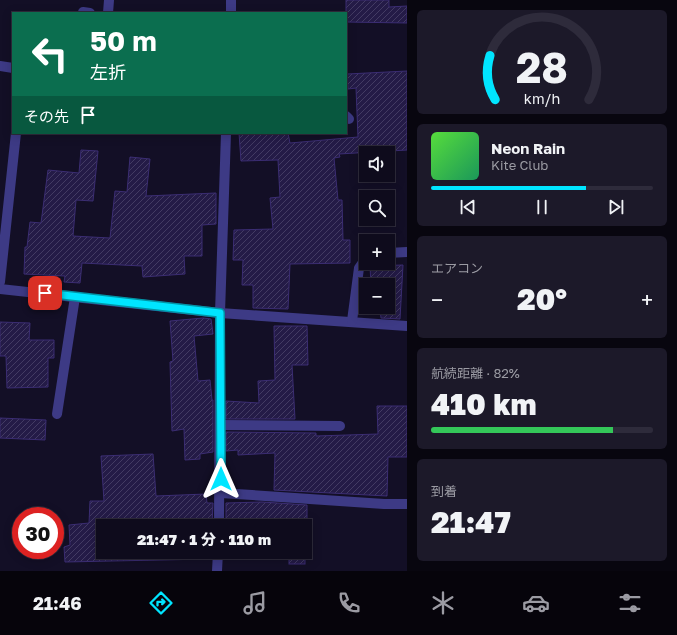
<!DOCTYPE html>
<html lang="ja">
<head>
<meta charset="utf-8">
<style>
	body { margin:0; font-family:"Golos Text","Noto Sans JP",sans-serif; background:#1c1929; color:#f1f3f6; height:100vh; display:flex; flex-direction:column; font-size:15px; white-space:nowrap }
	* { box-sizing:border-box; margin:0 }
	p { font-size:13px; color:#9b9ba3 }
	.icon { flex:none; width:22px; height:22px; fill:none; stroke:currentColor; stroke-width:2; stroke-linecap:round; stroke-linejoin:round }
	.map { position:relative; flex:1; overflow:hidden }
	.side { display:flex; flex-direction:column; gap:10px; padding:10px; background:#08060f; width:270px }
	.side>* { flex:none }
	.guide { position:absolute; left:12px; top:12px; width:335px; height:122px; border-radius:0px; box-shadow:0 2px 10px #0003,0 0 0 1px #2e2b3b; background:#0b6e4f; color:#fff; overflow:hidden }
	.buttons { position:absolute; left:359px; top:146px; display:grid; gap:8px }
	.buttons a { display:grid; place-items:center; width:36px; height:36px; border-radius:0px; background:#0e0b1c; box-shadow:0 2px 10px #0003,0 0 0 1px #2e2b3b; font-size:20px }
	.speed { position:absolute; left:12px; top:507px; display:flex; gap:8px; font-size:20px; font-weight:700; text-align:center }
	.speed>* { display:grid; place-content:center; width:52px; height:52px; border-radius:50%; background:#0e0b1c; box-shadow:0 2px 10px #0003,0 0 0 1px #2e2b3b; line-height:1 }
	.speed .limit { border:6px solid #d22; background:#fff; color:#111 }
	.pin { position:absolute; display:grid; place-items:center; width:34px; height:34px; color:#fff; margin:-17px; border-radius:8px; box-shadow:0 2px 6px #0006 }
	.me { position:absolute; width:44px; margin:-22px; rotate:0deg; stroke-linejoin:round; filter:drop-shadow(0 0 3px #0008) }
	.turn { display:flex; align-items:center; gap:14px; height:84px; padding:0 12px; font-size:18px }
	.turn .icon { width:52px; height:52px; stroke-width:2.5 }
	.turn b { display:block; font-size:28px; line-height:34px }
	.then { display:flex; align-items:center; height:38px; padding:0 12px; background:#0003; gap:8px; font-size:15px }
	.big { font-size:30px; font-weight:800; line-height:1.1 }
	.side .card { flex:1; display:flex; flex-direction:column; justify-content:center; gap:6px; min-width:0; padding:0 14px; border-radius:6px; background:#1c1929 }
	.side .dial { align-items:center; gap:0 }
	.dial svg { height:104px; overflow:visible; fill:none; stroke:#2e2b3b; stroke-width:7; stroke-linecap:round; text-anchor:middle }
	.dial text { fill:#f1f3f6; stroke:none }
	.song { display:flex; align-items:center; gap:12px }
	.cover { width:48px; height:48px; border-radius:6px; background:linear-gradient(135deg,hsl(110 70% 55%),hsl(150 70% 35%)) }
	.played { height:4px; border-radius:2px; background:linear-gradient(90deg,#00e5ff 70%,#2e2b3b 70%) }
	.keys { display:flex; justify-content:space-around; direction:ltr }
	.heat { display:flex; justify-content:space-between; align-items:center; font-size:22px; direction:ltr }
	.charge { height:6px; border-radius:3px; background:linear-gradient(90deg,#34c759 82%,#2e2b3b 0) }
	.trip { position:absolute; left:96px; top:519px; width:216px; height:40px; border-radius:0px; background:#0e0b1c; box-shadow:0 2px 10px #0003,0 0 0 1px #2e2b3b; font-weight:800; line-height:40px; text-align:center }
	.dock { display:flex; height:64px; justify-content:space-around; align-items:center; background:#06040b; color:#9b9ba3 }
	.dock .icon { width:28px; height:28px }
	.dock .active { color:#00e5ff }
	.dock b { font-size:18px; color:#f1f3f6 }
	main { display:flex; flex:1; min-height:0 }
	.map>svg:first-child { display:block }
	.building { fill:url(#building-hatch); stroke:#3b2d73 }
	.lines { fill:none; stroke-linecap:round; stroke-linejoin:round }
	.minor { stroke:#3d3a85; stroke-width:10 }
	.route-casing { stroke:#0095a6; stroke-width:10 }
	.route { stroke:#00e5ff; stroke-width:7 }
</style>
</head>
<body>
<main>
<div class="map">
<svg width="407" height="571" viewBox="0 0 407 571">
	<defs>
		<pattern id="building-hatch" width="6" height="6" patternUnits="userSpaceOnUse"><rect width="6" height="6" fill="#241b47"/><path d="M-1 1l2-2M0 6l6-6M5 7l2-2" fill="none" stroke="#433b63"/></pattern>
	</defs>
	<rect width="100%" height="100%" fill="#130f26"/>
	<g class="building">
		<path d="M346 0H389V7L407 6V23L346 22Z"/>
		<path d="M407 71V150L339 154 340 157 334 158 338 200H342L343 240H350V263L290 264 288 309 253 308V285H242L243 260H233L234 230 273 229 270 198 280 197 278 160 241 161 239 133H288L290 143 358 137 356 88 348 89 347 74Z"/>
		<path d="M81 150 98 151 93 201 76 200 73 236 110 238 115 191 127 192 130 157 150 159 146 196 216 193V224L202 225V256H184L185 274 143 277 142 266 82 263 80 283 64 282 65 276 24 274 25 247H27L30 222 41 223 48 170 79 173Z"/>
		<path d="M403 265 400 319 381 318 380 308 373 309V307H388V285H371L370 266Z"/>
		<path d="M203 318 211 319 213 334 194 336 198 381 210 380 212 400H213V452L200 454V459L185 460 184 429 172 431 170 362 173 361 170 321Z"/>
		<path d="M0 322 30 323 29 340H54V358H48V387L7 388 6 356H0Z"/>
		<path d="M274 326H307L308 365H292L295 419H226V401L259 403 258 381 275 380Z"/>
		<path d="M377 406H407V457H388L387 496 274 490 275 453 238 455V450L226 451V432L316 433V436L378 434Z"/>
		<path d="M0 418 46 420 45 440 0 438Z"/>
		<path d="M153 454 156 496 206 494 207 503H213L212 526H103V552H206L207 559 65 562 64 547 70 545 69 525 89 523 90 501H104L101 456Z"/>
		<path d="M262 502 307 505V548H305V526H226V503Z"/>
		<rect x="289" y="552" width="16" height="12"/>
	</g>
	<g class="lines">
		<g class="minor">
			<path d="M83 12 90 13"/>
			<path d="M108 13 109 0"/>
			<path d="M231 13V0"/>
			<path d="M0 66 13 68"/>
			<path d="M346 116 349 119"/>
			<path d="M388 253 407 252"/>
			<path d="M0 282 16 133"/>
			<path d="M0 289 220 313 407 326"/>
			<path d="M352 321 359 268 366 258"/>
			<path d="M57 414 75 297"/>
			<path d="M221 425 340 426"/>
			<path d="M221 493 384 504H407"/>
			<path d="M219 526 220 313 226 133"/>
			<path d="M217 571 218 552"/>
		</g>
	</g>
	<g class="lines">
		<g class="route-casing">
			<path id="route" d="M45 293 220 313 221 479"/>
		</g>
		<use href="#route" class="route"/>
	</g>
</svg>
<div class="buttons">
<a><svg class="icon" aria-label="sound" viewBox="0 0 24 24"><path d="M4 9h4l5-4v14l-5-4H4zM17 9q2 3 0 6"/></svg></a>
<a><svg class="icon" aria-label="search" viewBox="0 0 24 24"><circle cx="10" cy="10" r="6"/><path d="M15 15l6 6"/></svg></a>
<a>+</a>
<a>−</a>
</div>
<div class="speed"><div class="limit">30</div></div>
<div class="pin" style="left:45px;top:293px;background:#d93025"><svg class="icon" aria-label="arrive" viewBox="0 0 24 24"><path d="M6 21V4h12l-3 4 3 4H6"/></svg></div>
<svg class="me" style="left:221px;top:479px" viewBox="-20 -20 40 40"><path d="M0-17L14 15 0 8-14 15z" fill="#00e5ff" stroke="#fff" stroke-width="4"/></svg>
<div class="trip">21:47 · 1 分 · 110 m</div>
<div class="guide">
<div class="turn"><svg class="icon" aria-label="left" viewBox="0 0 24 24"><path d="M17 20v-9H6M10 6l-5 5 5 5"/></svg><div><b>50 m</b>左折</div></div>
<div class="then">その先<svg class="icon" aria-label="arrive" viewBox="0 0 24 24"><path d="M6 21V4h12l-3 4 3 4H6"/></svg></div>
</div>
</div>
<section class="side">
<div class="card dial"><svg viewBox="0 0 100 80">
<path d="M14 69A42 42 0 1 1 86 69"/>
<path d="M14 69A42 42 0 0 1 10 35" stroke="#00e5ff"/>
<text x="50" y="56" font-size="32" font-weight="700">28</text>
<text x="50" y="72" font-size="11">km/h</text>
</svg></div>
<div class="card">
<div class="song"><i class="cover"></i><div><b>Neon Rain</b><p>Kite Club</p></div></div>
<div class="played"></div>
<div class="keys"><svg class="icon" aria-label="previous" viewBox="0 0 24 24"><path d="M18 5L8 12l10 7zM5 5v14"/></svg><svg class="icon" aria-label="pause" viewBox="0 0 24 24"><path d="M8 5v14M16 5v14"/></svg><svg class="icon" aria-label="next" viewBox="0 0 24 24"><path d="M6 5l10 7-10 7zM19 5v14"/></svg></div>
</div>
<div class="card"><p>エアコン</p>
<div class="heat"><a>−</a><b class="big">20°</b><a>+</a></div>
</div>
<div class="card"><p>航続距離 · 82%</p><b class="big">410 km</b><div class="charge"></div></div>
<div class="card"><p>到着</p><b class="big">21:47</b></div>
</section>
</main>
<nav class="dock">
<b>21:46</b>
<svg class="icon active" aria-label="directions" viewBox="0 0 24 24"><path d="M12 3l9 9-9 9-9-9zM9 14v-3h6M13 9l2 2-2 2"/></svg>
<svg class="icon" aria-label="music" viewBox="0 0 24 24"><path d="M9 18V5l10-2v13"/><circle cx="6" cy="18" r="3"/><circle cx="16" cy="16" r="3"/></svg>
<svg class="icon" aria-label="phone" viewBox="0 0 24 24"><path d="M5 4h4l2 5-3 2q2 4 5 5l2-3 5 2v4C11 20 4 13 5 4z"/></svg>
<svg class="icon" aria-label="climate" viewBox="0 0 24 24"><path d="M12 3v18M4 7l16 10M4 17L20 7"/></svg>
<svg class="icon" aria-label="car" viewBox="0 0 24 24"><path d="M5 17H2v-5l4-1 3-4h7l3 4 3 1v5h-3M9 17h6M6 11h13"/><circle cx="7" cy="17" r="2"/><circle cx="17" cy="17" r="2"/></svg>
<svg class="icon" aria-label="filters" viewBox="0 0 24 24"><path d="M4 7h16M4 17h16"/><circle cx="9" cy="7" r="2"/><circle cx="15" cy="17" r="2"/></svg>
</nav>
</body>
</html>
